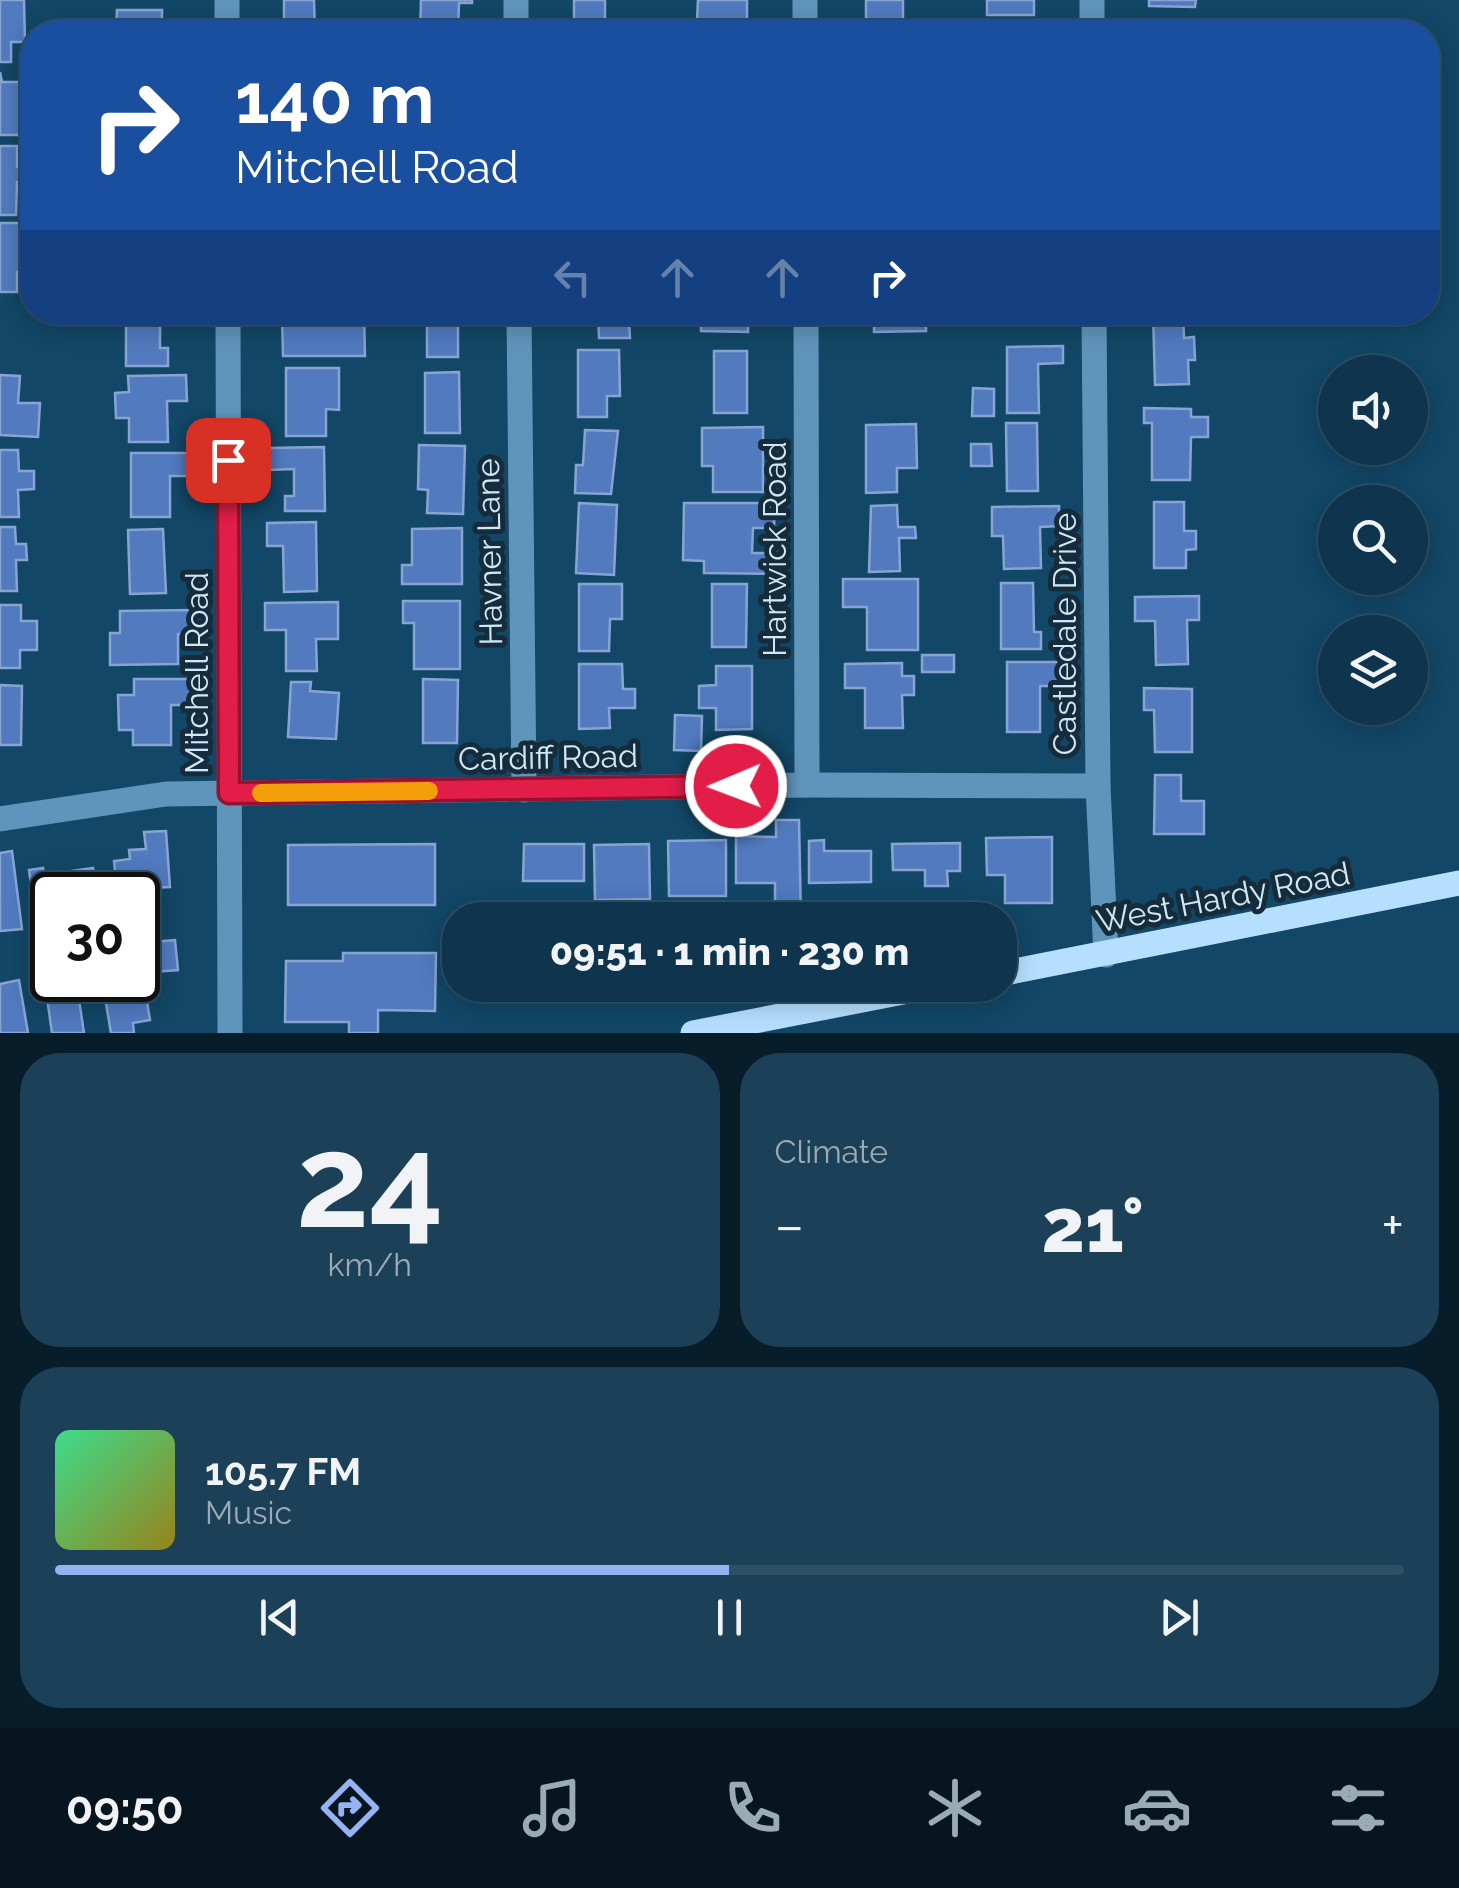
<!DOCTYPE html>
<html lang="en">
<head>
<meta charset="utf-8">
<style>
	body { margin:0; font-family:Raleway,sans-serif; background:#1c4057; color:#f1f3f6; height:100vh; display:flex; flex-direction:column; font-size:38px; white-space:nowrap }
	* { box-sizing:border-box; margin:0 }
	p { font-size:32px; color:#9babb6 }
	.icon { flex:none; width:55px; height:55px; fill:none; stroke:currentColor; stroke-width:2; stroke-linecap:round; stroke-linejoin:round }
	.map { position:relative; height:1033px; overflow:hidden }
	.drawer { display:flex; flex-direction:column; gap:20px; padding:20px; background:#081d2a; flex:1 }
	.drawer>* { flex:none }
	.top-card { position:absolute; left:20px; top:20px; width:1420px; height:305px; border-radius:40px; box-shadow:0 5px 25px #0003,0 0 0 2px #2e5065; background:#1a4fa0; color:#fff; overflow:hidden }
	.controls { position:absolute; left:1318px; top:355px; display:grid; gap:20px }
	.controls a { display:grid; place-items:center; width:110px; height:110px; border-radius:50%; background:#0e354d; box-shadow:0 5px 25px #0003,0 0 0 2px #2e5065; font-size:50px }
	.speed { position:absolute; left:30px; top:872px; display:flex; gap:20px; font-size:50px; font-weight:700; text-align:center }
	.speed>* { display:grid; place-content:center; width:130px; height:130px; border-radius:50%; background:#0e354d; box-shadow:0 5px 25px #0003,0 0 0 2px #2e5065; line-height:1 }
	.speed .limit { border:5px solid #111; border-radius:15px; background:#fff; color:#111 }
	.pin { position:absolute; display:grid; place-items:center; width:85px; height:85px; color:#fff; margin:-42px; border-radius:20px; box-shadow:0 5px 15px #0006 }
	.me { position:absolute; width:110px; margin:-55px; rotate:269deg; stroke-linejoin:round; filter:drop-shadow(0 0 8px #0008) }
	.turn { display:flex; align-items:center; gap:35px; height:210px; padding:0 50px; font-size:45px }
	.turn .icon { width:130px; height:130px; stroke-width:2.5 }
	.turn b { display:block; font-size:70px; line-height:85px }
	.lanes { display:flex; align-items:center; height:95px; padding:0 50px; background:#0003; justify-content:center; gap:50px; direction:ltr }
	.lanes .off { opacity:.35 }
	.big { font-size:75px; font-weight:800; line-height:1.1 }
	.drawer .widget { flex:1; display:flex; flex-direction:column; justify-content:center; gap:15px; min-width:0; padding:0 35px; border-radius:40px; background:#1c4057 }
	.drawer .dial { align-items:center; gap:0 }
	.dial b { font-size:130px; line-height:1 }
	.song { display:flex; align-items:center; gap:30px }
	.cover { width:120px; height:120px; border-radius:15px; background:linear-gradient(135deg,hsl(150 70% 55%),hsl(50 70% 35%)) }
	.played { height:10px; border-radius:5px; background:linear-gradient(90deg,#95b2f1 50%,#2e5065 50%) }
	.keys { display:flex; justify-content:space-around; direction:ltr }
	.heat { display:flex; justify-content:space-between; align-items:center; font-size:55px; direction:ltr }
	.drawer .tiles { flex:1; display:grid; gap:20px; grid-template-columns:1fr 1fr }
	.widget:last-child { grid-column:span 2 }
	.trip { position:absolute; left:442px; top:902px; width:575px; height:100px; border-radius:40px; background:#0e354d; box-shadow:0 5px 25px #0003,0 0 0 2px #2e5065; font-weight:800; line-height:100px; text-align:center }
	.tabs { display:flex; height:160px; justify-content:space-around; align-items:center; background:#06151f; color:#9babb6 }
	.tabs .icon { width:70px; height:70px }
	.tabs .selected { color:#95b2f1 }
	.tabs b { font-size:45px; color:#f1f3f6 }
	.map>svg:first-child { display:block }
	.building { fill:#517abf; stroke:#87a4d3; stroke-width:2.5 }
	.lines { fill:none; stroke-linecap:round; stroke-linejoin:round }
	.minor { stroke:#6095bb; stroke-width:25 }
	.major { stroke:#b6dffe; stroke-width:25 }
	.route-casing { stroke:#92132f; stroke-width:25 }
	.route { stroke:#e11d48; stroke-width:18 }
	.slow { stroke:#f59e0b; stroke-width:18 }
	.labels { text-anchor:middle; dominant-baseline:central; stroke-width:10; stroke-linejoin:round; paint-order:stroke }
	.street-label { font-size:32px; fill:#cee8fb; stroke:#162c3a }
</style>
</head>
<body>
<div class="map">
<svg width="1459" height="1033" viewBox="0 0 1459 1033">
	<rect width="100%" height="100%" fill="#124767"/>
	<g class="building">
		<path d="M0 0H24L25 42H11V62H0Z"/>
		<path d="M284 0H314L315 32H284Z"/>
		<path d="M421 0H472V3H459L458 32H420Z"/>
		<rect x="574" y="0" width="31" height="27"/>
		<path d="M698 0H747V22L697 20Z"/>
		<rect x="866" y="0" width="37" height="24"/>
		<rect x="987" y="0" width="47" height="15"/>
		<path d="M1149 0H1196L1195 7 1149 6Z"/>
		<path d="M117 10H162V32H116Z"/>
		<path d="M0 72 2 82H24V102H32V135H0Z"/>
		<path d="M0 146H17V167H27V182H17L16 215H0Z"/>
		<path d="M0 223H30L31 272H17V292H0Z"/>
		<path d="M126 312H181V323H160V348H168V366H126Z"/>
		<path d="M263 312H364L365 356H283L282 316H263Z"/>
		<rect x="427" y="312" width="31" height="45"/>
		<path d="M598 312H640V320L629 321 630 338H599Z"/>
		<path d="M701 312H748V332L701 331Z"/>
		<path d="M874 312H926V331L874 332Z"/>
		<path d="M1153 312H1183L1184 338 1194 337 1195 360H1188L1189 384 1155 385Z"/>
		<path d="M1063 346V363L1038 364 1039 413H1007V347Z"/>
		<path d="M578 350H619L620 396H607V417H578Z"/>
		<rect x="714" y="351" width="33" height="62"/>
		<path d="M286 368H339V410L326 409V436H286Z"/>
		<path d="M459 372 460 433H425V373Z"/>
		<path d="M0 375 20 376 18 403H40L38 437 0 435Z"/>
		<path d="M186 375 187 401H167L168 442H129V418H116L115 393 129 392 128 376Z"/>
		<path d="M973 388 994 389V416H972Z"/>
		<path d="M1144 408 1191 409V417H1208V437H1191L1190 480H1152V423H1144Z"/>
		<path d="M1006 423H1037L1038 491H1007Z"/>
		<path d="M916 424 917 468H897V492L866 493V425Z"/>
		<path d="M763 427V492H713V466H702V428Z"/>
		<path d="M585 430 618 431 611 494 575 493 576 465H583Z"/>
		<path d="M971 444H991L992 466H971Z"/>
		<path d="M419 445 465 446 463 514 427 513 428 490 418 489Z"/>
		<path d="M324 447 325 511H285V496H294V469L268 470V448Z"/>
		<path d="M0 450H18L19 471H34V489L18 490 19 517H0Z"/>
		<path d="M131 453H191V476H170V517H131Z"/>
		<path d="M1154 502H1184V531H1196V549L1186 550V568H1154Z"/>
		<path d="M579 503 617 505 614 575 576 573Z"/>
		<path d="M684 503H775L774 528H753L752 553H775V574L704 573V561L683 560Z"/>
		<path d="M897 505 898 527H915L916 538H899L900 571 869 572 871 506Z"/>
		<path d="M1059 506V526L1040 527 1041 568 1004 569 1003 536H992V507Z"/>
		<path d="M316 522 317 591 284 592 283 546H267V523Z"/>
		<path d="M0 527H15L16 544H26L27 560H16L17 591H0Z"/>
		<path d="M462 528V584H402V565H412V529Z"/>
		<path d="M163 529 166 593 130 594 128 530Z"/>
		<path d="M843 579H918V650H867V607H843Z"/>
		<path d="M1001 583H1033L1034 632H1041V649H1001Z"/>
		<path d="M579 584H622V619H610L609 651H579Z"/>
		<path d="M712 584H747L746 647H712Z"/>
		<path d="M1199 596V620H1187L1188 664 1156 665 1155 621H1135V597Z"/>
		<path d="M403 601H460V669H414V623H403Z"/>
		<path d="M338 602V639H316L317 671H286V630H265V603Z"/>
		<path d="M0 605H21V621H37V650H20V668H0Z"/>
		<path d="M193 610 194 634H178V664L110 665V633H120V611Z"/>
		<rect x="922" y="655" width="32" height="17"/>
		<path d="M1007 662H1063V686H1040V732H1007Z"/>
		<path d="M902 663V676H914V695H902L903 728H865V688H845V664Z"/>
		<path d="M579 664H622L623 689H635V708H609L610 728 579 729Z"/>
		<path d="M716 666H752V729L716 730V708H699V686L716 685Z"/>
		<path d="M134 679H191V705H171V745H133V730H119L118 695H134Z"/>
		<path d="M423 679 458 680 457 743H423Z"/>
		<path d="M291 682H311L310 691 339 693 336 739 288 737Z"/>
		<path d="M0 685 22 686 21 745H0Z"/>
		<path d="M1144 688 1192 689V752H1155L1154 710H1144Z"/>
		<path d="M675 715 702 716 701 751 674 750Z"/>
		<path d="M1155 775H1181V801H1204V834H1154Z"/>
		<path d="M776 820H799L801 920H775V883H736V836L776 837Z"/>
		<path d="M166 831 170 887 148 888 150 911 138 912V895H117L114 861 130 859 129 850 146 849 144 832Z"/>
		<path d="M1052 837V903H1005V875H987L986 838Z"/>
		<path d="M726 840V896H669L668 841Z"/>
		<path d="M824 840V851H871V882L809 883V841Z"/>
		<path d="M960 843V871H947L948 886H925V870H893L892 844Z"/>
		<path d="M435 844V905H288V845Z"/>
		<path d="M524 844H584V881H523Z"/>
		<path d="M649 844 650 899 595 900 594 845Z"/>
		<path d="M12 851 22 929 0 931V853Z"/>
		<path d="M43 868 44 875 93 868 97 895H52V918L36 920 29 870Z"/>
		<path d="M968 904H990V920H969Z"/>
		<path d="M175 940 178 970 153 972 152 961 138 963V943Z"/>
		<path d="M343 953H436L435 1011 378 1010V1033H349V1022H285L286 961H343Z"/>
		<path d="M19 980 28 1033H0V984Z"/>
		<path d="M102 980H128V985L144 983 150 1020 133 1023 134 1033H111Z"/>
		<rect x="594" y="985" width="44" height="5"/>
		<path d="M77 986 84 1033H52L46 991Z"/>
	</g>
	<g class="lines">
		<g class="minor">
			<path d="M227 0V32"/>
			<path d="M516 0V32"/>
			<path d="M805 0V32"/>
			<path d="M1092 0V32"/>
			<path d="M228 312 230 1033"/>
			<path d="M519 312 524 790"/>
			<path d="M806 312 807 785"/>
			<path d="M1094 312 1098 786 1106 955"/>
			<path d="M0 819 166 794 807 785 1098 786"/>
		</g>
		<g class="major">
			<path d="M1000 974 1459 883"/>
			<path d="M693 1033 939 985"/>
		</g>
	</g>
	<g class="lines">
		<g class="route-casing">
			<path id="route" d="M228 460 229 793 736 786"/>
		</g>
		<use href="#route" class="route"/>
		<path class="slow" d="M261 793 429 791"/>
	</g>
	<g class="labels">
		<g class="street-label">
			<text transform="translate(774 549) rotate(-90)">Hartwick Road</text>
			<text transform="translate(489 552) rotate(-91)">Havner Lane</text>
			<text transform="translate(1064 634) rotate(-90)">Castledale Drive</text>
			<text transform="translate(196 673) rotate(-90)">Mitchell Road</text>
			<text transform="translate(548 757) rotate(-1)">Cardiff Road</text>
			<text transform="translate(1223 897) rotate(-11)">West Hardy Road</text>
		</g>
	</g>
</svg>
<div class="controls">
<a><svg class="icon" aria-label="sound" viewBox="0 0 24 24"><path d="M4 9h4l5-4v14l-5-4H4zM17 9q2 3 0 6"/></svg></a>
<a><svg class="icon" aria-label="search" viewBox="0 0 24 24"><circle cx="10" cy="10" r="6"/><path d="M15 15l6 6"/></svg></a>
<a><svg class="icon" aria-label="layers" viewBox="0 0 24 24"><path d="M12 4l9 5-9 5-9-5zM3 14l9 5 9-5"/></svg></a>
</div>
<div class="speed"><div class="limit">30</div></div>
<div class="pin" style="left:228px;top:460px;background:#d93025"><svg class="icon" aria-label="arrive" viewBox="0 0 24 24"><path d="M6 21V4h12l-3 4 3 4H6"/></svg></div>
<svg class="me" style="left:736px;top:786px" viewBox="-20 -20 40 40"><circle r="17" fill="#e11d48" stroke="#fff" stroke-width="3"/><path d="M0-11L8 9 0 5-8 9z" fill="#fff"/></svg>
<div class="trip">09:51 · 1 min · 230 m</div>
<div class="top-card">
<div class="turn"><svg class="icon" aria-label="right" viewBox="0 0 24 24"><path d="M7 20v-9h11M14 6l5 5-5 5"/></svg><div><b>140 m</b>Mitchell Road</div></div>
<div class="lanes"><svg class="icon off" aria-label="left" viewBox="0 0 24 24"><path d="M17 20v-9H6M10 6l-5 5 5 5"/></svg><svg class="icon off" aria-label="ahead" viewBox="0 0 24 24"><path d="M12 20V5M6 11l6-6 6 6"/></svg><svg class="icon off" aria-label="ahead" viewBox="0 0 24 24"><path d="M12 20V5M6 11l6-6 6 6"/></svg><svg class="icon" aria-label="right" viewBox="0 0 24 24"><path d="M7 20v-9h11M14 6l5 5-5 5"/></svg></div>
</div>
</div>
<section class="drawer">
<div class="tiles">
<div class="widget dial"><b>24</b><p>km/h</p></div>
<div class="widget"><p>Climate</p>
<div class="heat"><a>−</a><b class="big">21°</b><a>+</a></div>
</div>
<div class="widget">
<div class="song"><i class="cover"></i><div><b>105.7 FM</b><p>Music</p></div></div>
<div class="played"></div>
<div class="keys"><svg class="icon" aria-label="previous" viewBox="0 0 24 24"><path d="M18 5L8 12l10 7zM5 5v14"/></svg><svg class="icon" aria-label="pause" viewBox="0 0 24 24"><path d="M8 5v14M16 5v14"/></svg><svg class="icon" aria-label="next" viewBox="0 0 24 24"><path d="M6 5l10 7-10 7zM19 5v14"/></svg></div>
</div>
</div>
</section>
<nav class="tabs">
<b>09:50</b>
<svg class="icon selected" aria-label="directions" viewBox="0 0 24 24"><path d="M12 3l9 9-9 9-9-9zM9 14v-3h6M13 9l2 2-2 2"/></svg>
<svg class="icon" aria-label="music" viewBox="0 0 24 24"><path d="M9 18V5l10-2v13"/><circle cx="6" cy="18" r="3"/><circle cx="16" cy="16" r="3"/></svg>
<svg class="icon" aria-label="phone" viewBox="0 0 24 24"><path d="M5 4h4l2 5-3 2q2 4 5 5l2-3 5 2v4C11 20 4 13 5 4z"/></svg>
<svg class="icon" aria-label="climate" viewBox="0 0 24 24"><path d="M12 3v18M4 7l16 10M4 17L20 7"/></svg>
<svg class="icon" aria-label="car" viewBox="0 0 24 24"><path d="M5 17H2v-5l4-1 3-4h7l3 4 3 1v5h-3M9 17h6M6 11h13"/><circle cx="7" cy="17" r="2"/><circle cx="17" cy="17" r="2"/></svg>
<svg class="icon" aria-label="filters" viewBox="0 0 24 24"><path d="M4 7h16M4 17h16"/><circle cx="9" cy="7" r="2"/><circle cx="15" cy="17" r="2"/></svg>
</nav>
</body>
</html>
